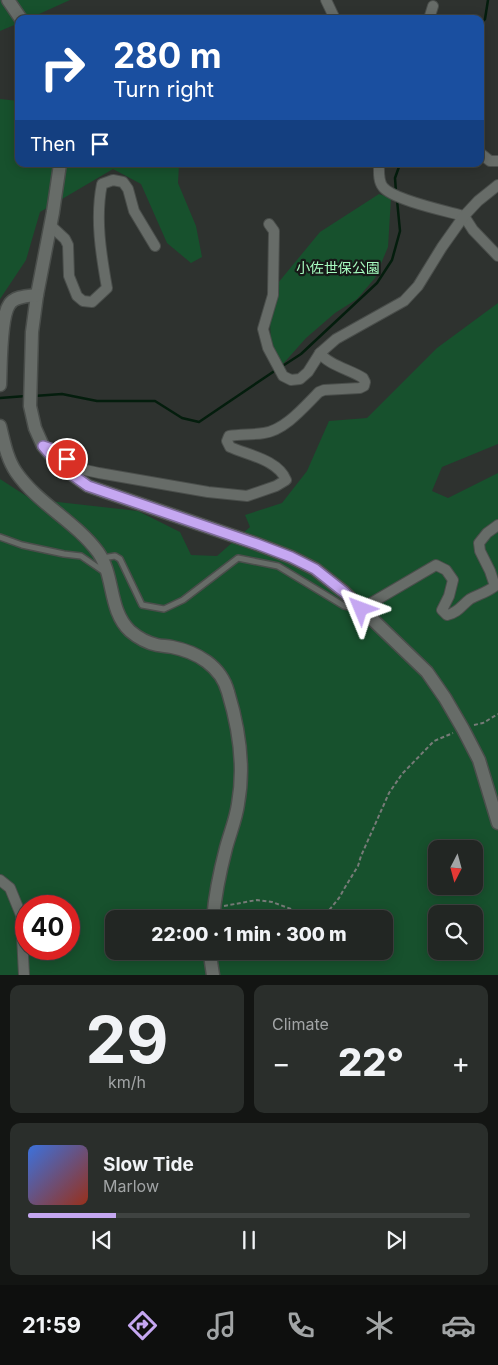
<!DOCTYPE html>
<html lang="en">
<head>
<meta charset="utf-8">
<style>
	body { margin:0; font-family:Inter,"Noto Sans JP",sans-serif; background:#2a2e2b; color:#f1f3f6; height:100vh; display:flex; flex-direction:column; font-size:19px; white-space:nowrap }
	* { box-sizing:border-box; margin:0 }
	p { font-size:16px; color:#a2a5a6 }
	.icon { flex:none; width:28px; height:28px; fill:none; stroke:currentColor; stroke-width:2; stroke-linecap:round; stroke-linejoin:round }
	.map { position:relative; height:975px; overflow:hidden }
	.details { display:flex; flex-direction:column; gap:10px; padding:10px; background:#131513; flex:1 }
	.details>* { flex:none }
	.hud { position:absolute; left:15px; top:15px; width:469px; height:152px; border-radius:10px; box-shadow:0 2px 12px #0003,0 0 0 1px #3f4341; background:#1a4fa0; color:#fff; overflow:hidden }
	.needle { width:32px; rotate:186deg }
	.buttons { position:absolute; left:428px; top:840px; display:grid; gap:10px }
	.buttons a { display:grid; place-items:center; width:55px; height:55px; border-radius:10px; background:#222623; box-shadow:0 2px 12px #0003,0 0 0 1px #3f4341; font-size:25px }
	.speed { position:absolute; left:15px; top:895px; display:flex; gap:10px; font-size:25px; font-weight:700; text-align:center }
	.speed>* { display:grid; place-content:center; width:65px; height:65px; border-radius:50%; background:#222623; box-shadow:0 2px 12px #0003,0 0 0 1px #3f4341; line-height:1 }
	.speed .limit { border:8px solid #d22; background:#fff; color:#111 }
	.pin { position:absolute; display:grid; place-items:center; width:42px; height:42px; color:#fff; margin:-21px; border:2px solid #fff; border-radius:50%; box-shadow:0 1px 5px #0007 }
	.me { position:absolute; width:55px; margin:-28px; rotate:314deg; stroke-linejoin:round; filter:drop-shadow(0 0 4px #0008) }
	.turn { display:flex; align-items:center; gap:18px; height:105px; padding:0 15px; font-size:22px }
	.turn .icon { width:65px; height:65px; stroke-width:2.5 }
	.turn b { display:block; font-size:35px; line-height:42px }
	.then { display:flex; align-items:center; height:48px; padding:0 15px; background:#0003; gap:10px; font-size:19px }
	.big { font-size:38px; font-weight:800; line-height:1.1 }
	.details .tile { flex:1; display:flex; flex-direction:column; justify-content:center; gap:8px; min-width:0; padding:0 18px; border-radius:10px; background:#2a2e2b }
	.details .dial { align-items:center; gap:0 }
	.dial b { font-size:65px; line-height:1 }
	.song { display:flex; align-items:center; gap:15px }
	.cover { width:60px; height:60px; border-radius:8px; background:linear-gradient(135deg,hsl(220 70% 55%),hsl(10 70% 35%)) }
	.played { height:5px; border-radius:2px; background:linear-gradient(90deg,#c5a7f1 20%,#3f4341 20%) }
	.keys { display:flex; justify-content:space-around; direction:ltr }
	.heat { display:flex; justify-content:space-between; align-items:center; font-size:28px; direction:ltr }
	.details .tiles { flex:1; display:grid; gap:10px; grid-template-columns:1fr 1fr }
	.tile:last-child { grid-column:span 2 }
	.trip { position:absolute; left:105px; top:910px; width:288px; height:50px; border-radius:10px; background:#222623; box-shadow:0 2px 12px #0003,0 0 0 1px #3f4341; font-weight:800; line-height:50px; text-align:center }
	.tab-bar { display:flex; height:80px; justify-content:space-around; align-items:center; background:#0e0f0e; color:#a2a5a6 }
	.tab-bar .icon { width:35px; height:35px }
	.tab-bar .current { color:#c5a7f1 }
	.tab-bar b { font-size:22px; color:#f1f3f6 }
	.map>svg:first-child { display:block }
	.green { fill:#17512d; fill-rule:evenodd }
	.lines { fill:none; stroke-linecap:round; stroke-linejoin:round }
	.stream { stroke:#041d0d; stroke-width:2.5 }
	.service-casing { stroke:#4a4e4b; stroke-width:8 }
	.minor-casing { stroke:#4a4e4b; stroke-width:12 }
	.tertiary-casing { stroke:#4a4e4b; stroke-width:15 }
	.path { stroke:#777b78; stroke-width:2; stroke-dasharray:4 2.5; stroke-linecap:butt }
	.service { stroke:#676c68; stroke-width:5 }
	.minor { stroke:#676c68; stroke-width:10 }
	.tertiary { stroke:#676c68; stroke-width:12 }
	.route-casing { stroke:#806d9d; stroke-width:12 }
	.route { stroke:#c5a7f1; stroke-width:9 }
	.labels { text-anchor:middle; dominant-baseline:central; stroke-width:4.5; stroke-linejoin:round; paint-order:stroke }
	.park-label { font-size:14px; fill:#a6fbbf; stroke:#171918 }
</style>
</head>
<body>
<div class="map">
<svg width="498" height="975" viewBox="0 0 498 975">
	<rect width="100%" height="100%" fill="#2e322f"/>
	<g class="green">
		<path d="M0 0H70L28 19H19V23L0 31Z"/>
		<path d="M0 99 19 101V164H179L178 183 196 226 202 257 191 263 167 243 141 184 113 169 40 212 26 260 0 299Z"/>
		<path d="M379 194 391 198 388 247 375 278 357 299 335 313 306 338 282 365 271 345 270 320 278 283 320 232Z"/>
		<path d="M498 303V444L442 467 432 491 448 498 498 473V975H0V479L31 499 138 511 180 532 191 555 217 556 250 527 245 515 282 503 307 471 329 421 367 418 437 348ZM436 849H474V886H436ZM26 906H69V949H26ZM436 914H474V951H436ZM114 919H384V951H114Z"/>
	</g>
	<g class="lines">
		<g class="stream">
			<path d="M480 25 485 19 488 0"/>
			<path d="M396 192 395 178 400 164"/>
			<path d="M281 367 301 354 377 283 392 260 400 231 397 200"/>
			<path d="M34 396 62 394 97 401H155L182 418 199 422 276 370"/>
			<path d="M0 398 26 396"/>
		</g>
		<g class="service-casing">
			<g id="service">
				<path d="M0 537 22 545 64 554 81 556 103 571"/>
				<path d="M102 558 115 556 120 559 142 605 164 609 183 600 238 558 278 566 344 606 356 608"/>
			</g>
		</g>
		<g class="minor-casing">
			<g id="minor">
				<path d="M326 0 335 19"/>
				<path d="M429 19 433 6"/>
				<path d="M480 153 490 161H498"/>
				<path d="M379 164C379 171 378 181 383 187 393 200 446 211 464 216L473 230 498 256"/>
				<path d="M269 224 274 231 273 295 263 329 268 348 283 376 291 380 300 379 308 372 320 353"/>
				<path d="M50 225 65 239 68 245 69 276 77 296 83 301 92 302 107 288C101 254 95 218 102 184L113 180 123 182 128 189 134 211 155 246"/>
				<path d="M43 446 58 451 76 468 99 473 208 492 247 496 276 486 286 480C278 460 248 455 230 447L227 441 229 436C241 434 252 435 264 433 285 430 304 407 319 392L324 390 360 388 364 386 365 382 363 378C351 370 328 365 320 353L336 339 404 301 418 286 442 247 464 216 478 201 498 185"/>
				<path d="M361 609 436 565 446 570 453 580 449 596 442 610 447 615C458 613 462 605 470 599 479 594 486 593 495 586L490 571 480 551 479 543 487 533 498 525"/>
				<path d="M0 880 10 888 21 915 24 975"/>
			</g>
		</g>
		<g class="tertiary-casing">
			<g id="tertiary">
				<path d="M8 0 21 19"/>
				<path d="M60 164 53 212 37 295 32 332 30 406 35 428 43 446 60 466 88 486 257 544 291 557 315 569 344 592 427 672 445 698 463 729 479 760 498 823"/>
				<path d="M0 385C1 366 0 319 9 305 14 296 28 296 37 295"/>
				<path d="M0 426C4 442 7 459 16 472 38 504 75 521 98 552 115 576 108 610 130 631 137 637 148 643 157 645 162 646 167 646 172 647 197 652 221 666 228 692 239 728 245 766 238 804 236 819 230 833 226 848 220 871 215 895 213 919"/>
				<path d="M211 951V962L213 975"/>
			</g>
		</g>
		<g class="path">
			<path d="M474 725 483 723 498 714"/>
			<path d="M224 906 257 900 272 902 310 916 326 914 339 898 344 889 358 866 361 856 389 793 402 774 434 741 453 733"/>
		</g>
		<use href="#service" class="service"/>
		<use href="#minor" class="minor"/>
		<use href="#tertiary" class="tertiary"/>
	</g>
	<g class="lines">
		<g class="route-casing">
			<path id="route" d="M67 459 58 451 43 446 60 466 88 486 257 544 291 557 315 569 344 592 361 609"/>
		</g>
		<use href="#route" class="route"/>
	</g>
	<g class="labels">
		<g class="park-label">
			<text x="338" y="267">小佐世保公園</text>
		</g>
	</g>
</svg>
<div class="buttons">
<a><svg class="needle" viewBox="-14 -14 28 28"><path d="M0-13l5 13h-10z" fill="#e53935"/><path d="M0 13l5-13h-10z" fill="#a2a5a6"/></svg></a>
<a><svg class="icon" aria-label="search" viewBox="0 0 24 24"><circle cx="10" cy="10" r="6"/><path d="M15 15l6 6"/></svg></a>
</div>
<div class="speed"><div class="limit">40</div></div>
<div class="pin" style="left:67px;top:459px;background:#d93025"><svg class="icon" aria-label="arrive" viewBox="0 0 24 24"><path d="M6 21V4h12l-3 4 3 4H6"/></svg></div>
<svg class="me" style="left:361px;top:609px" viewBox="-20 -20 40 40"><path d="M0-17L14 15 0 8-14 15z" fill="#c5a7f1" stroke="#fff" stroke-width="4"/></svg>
<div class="trip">22:00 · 1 min · 300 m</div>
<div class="hud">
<div class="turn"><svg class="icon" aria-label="right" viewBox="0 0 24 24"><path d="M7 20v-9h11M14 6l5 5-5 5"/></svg><div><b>280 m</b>Turn right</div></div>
<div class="then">Then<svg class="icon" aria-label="arrive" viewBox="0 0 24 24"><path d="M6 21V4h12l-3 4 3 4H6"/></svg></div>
</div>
</div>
<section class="details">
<div class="tiles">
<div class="tile dial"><b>29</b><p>km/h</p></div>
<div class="tile"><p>Climate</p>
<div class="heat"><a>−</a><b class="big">22°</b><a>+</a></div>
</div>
<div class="tile">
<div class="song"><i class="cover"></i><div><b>Slow Tide</b><p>Marlow</p></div></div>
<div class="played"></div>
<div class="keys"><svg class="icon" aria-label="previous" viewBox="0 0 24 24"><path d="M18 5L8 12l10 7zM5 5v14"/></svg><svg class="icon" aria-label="pause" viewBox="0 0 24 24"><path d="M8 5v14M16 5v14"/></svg><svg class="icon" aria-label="next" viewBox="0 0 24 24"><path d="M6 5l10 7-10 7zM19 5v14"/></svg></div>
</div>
</div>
</section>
<nav class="tab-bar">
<b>21:59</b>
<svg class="icon current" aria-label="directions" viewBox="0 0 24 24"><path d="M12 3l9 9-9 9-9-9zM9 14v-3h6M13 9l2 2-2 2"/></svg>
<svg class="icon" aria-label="music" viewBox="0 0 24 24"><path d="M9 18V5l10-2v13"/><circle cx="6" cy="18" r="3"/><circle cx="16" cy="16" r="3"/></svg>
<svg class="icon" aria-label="phone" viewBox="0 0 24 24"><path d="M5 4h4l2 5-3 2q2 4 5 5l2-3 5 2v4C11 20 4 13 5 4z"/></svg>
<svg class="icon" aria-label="climate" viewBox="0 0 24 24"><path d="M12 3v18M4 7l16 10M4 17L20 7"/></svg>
<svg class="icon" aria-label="car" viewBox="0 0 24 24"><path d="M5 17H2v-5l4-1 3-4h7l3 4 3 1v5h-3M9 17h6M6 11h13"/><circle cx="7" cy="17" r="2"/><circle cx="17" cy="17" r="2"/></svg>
</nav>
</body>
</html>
